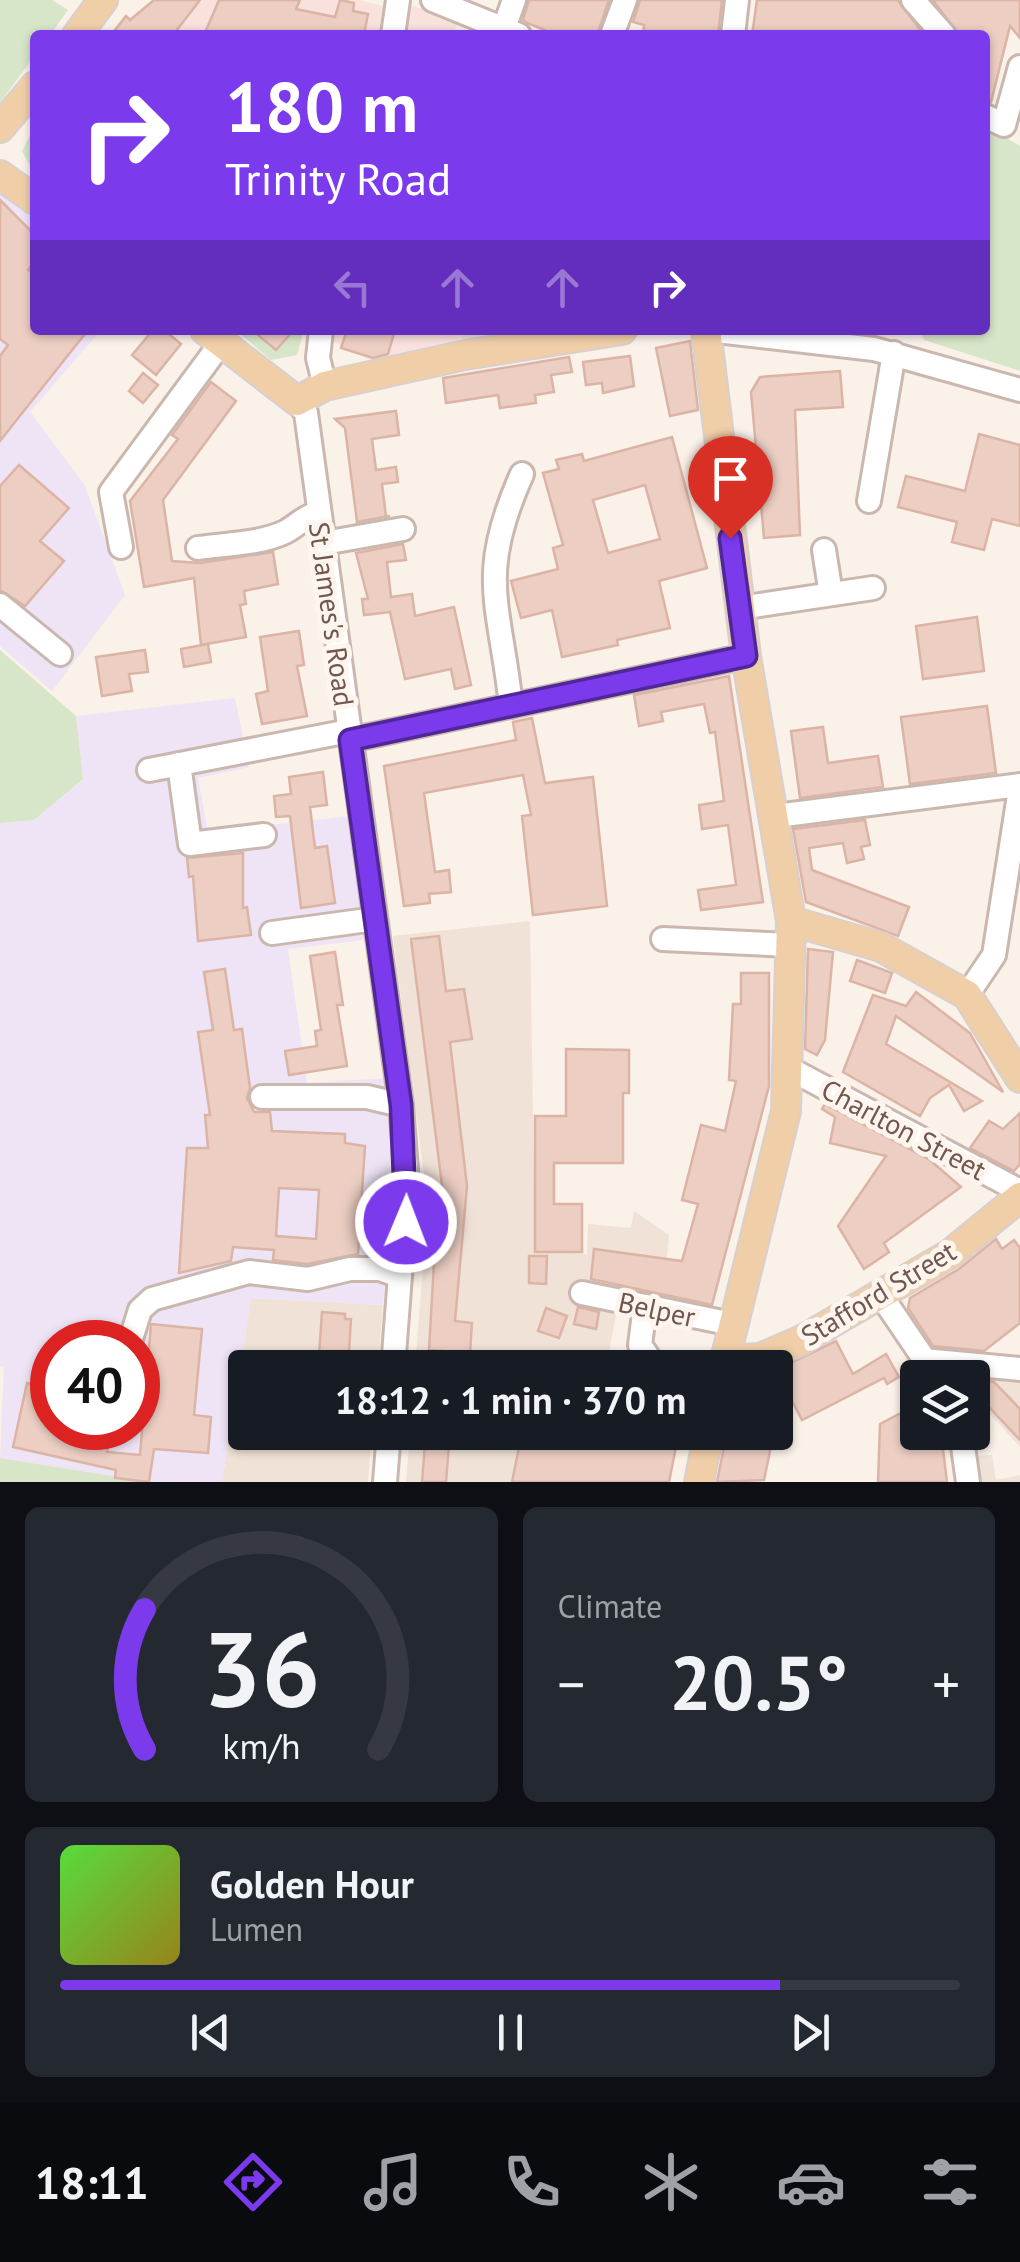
<!DOCTYPE html>
<html lang="en">
<head>
<meta charset="utf-8">
<style>
	body { margin:0; font-family:"PT Sans",sans-serif; background:#242831; color:#f1f3f6; height:100vh; display:flex; flex-direction:column; font-size:38px; white-space:nowrap }
	* { box-sizing:border-box; margin:0 }
	p { font-size:32px; color:#9ea1a6 }
	.icon { flex:none; width:55px; height:55px; fill:none; stroke:currentColor; stroke-width:2; stroke-linecap:round; stroke-linejoin:round }
	.map { position:relative; height:1482px; overflow:hidden }
	.panel { display:flex; flex-direction:column; gap:25px; padding:25px; background:#0d0f14; flex:1 }
	.panel>* { flex:none }
	.guide { position:absolute; left:30px; top:30px; width:960px; height:305px; border-radius:10px; box-shadow:0 2px 8px #0004; background:#7c3aed; color:#fff; overflow:hidden }
	.fabs { position:absolute; left:900px; top:1360px; display:grid; gap:20px }
	.fabs a { display:grid; place-items:center; width:90px; height:90px; border-radius:10px; background:#171b24; box-shadow:0 2px 8px #0004; font-size:50px }
	.speed { position:absolute; left:30px; top:1320px; display:flex; gap:20px; font-size:50px; font-weight:700; text-align:center }
	.speed>* { display:grid; place-content:center; width:130px; height:130px; border-radius:50%; background:#171b24; box-shadow:0 2px 8px #0004; line-height:1 }
	.speed .limit { border:15px solid #d22; background:#fff; color:#111 }
	.pin { position:absolute; display:grid; place-items:center; width:85px; height:85px; color:#fff; margin:-102px -42px; border-radius:50% 50% 50% 0; rotate:-45deg; box-shadow:0 0 10px #0007 }
	.pin .icon { rotate:45deg }
	.me { position:absolute; width:110px; margin:-55px; rotate:1deg; stroke-linejoin:round; filter:drop-shadow(0 0 8px #0008) }
	.turn { display:flex; align-items:center; gap:35px; height:210px; padding:0 30px; font-size:45px }
	.turn .icon { width:130px; height:130px; stroke-width:2.5 }
	.turn b { display:block; font-size:70px; line-height:85px }
	.lanes { display:flex; align-items:center; height:95px; padding:0 30px; background:#0003; justify-content:center; gap:50px; direction:ltr }
	.lanes .off { opacity:.35 }
	.big { font-size:75px; font-weight:800; line-height:1.1 }
	.panel .card { flex:1; display:flex; flex-direction:column; justify-content:center; gap:15px; min-width:0; padding:0 35px; border-radius:15px; background:#242831 }
	.panel .dial { align-items:center; gap:0 }
	.dial svg { height:260px; overflow:visible; fill:none; stroke:#363941; stroke-width:7; stroke-linecap:round; text-anchor:middle }
	.dial text { fill:#f1f3f6; stroke:none }
	.song { display:flex; align-items:center; gap:30px }
	.cover { width:120px; height:120px; border-radius:15px; background:linear-gradient(135deg,hsl(110 70% 55%),hsl(50 70% 35%)) }
	.played { height:10px; border-radius:5px; background:linear-gradient(90deg,#7c3aed 80%,#363941 80%) }
	.keys { display:flex; justify-content:space-around; direction:ltr }
	.heat { display:flex; justify-content:space-between; align-items:center; font-size:55px; direction:ltr }
	.panel .tiles { flex:1; display:grid; gap:25px; grid-template-columns:1fr 1fr }
	.card:last-child { grid-column:span 2 }
	.trip { position:absolute; left:228px; top:1350px; width:565px; height:100px; border-radius:10px; background:#171b24; box-shadow:0 2px 8px #0004; font-weight:800; line-height:100px; text-align:center }
	.tab-bar { display:flex; height:160px; justify-content:space-around; align-items:center; background:#090b0e; color:#9ea1a6 }
	.tab-bar .icon { width:70px; height:70px }
	.tab-bar .current { color:#7c3aed }
	.tab-bar b { font-size:45px; color:#f1f3f6 }
	.map>svg:first-child { display:block }
	.residential { fill:#f0e2d7 }
	.commercial { fill:#f9e2dd }
	.education { fill:#eee4f6; fill-rule:evenodd }
	.green { fill:#d7e6c8 }
	.building { fill:#eccec3; stroke:#dcb4a5; stroke-width:2.5; fill-rule:evenodd }
	.lines { fill:none; stroke-linecap:round; stroke-linejoin:round }
	.minor-casing { stroke:#cab8af; stroke-width:28 }
	.major-casing { stroke:#d7d0ce; stroke-width:32 }
	.minor { stroke:#fff; stroke-width:22 }
	.major { stroke:#f0cea8; stroke-width:28 }
	.route-casing { stroke:#51269a; stroke-width:25 }
	.route { stroke:#7c3aed; stroke-width:18 }
	.labels { text-anchor:middle; dominant-baseline:central; stroke-width:10; stroke-linejoin:round; paint-order:stroke }
	.street-label { font-size:28px; fill:#70574f; stroke:#fdf5ee }
</style>
</head>
<body>
<div class="map">
<svg width="1020" height="1482" viewBox="0 0 1020 1482">
	<rect width="100%" height="100%" fill="#faf1e8"/>
	<g class="residential">
		<path d="M459 330H622L465 355Z"/>
		<path d="M530 921 535 1251 587 1254 588 1224 631 1228 634 1211 669 1235 663 1302 620 1293 609 1352 588 1367 552 1358 547 1367H415L428 1204 393 936Z"/>
		<path d="M251 1298 383 1305 378 1367 245 1368V1432L372 1433 368 1482H222Z"/>
		<path d="M944 1363 1020 1373V1447L973 1396 972 1378 956 1377Z"/>
		<path d="M410 1433H522L511 1482H406Z"/>
		<path d="M992 1455 996 1480 1020 1475V1482H977L974 1456Z"/>
	</g>
	<g class="commercial">
		<path d="M152 0H359L389 8 384 35H115Z"/>
		<path d="M410 5 459 21 452 35H404Z"/>
		<path d="M336 330H459L462 339 374 362 333 341Z"/>
	</g>
	<g class="education">
		<path d="M0 192 35 221V330H101L30 412 84 484 125 595 52 691 0 646Z"/>
		<path d="M235 698 249 767 198 778 208 832 350 816 364 940 288 949 307 1083 387 1078 392 1211 383 1305 251 1298 222 1482H149L0 1458 4 1367 0 1366V823L34 820 83 779 76 716ZM52 1342H138V1428H52Z"/>
	</g>
	<g class="green">
		<path d="M0 0H52L68 10 50 35H35V55L0 103Z"/>
		<path d="M985 126 1020 146V371L924 340 921 333 985 330Z"/>
		<path d="M32 132 35 135V175L22 151Z"/>
		<path d="M236 330H252L276 350 290 334 285 330H304L297 355 271 360Z"/>
		<path d="M0 650 76 716 83 779 34 820 0 823Z"/>
		<path d="M0 1458 149 1482H0Z"/>
	</g>
	<g class="building">
		<path d="M154 0H200L173 35H111L126 16 130 20Z"/>
		<path d="M219 0H300L296 9 335 17 340 0 354 3 353 11 368 14 364 35H204Z"/>
		<path d="M529 0H609L597 35H557L527 23 523 20Z"/>
		<path d="M640 0H722L718 35H643L644 25 633 22Z"/>
		<path d="M757 0H898L924 35H752Z"/>
		<path d="M933 0H1020V38L1010 26 991 102 985 101V35H959Z"/>
		<path d="M0 200 35 235V260L28 270 35 275V330H88L0 441V356L8 345 0 339Z"/>
		<path d="M153 330H164L181 344 156 375 132 355Z"/>
		<path d="M252 330H294L276 350Z"/>
		<path d="M347 330H395L388 354 373 358 341 348Z"/>
		<path d="M690 341 698 410 670 416 656 348Z"/>
		<path d="M630 356 634 386 603 393 602 383 586 385 583 362Z"/>
		<path d="M569 357 572 372 551 375 554 392 535 395 536 403 500 408 498 395 446 403 443 378Z"/>
		<path d="M840 371 843 407 795 410 800 535 764 538 751 392 760 377Z"/>
		<path d="M143 373 158 385 143 403 129 391Z"/>
		<path d="M211 382 236 401 163 500 172 561 200 563 273 552 278 584 244 591 246 604 240 605 246 637 201 645 194 578 144 587 130 501 178 439 172 435Z"/>
		<path d="M396 411 399 435 372 439 376 470 396 467 398 482 382 484 386 517 390 516 357 522 345 428 335 419Z"/>
		<path d="M979 434 1020 445V526L992 519 984 550 952 542 957 522 898 507 906 476 965 491Z"/>
		<path d="M672 437 707 568 659 581 670 628 617 640 618 645 562 657 552 610 521 618 511 581 558 569 553 548 563 545 543 473 559 469 556 460 582 454 584 461ZM645 485 660 539 608 553 593 500Z"/>
		<path d="M19 465 69 508 40 541 64 561 25 606 0 590V486Z"/>
		<path d="M403 544 406 560 387 562 391 597 412 594 415 616 454 607 471 685 455 689 451 669 405 679 390 612 364 615 362 599H368L356 553Z"/>
		<path d="M977 617 984 671 923 679 916 626Z"/>
		<path d="M299 631 304 665 297 666 307 716 262 724 256 694 268 691 260 637Z"/>
		<path d="M208 644 211 662 184 667 181 649Z"/>
		<path d="M145 650 148 672 129 674 132 691 102 696 96 657Z"/>
		<path d="M729 676 763 902 701 910 698 890 736 885 728 825 702 829 699 805 724 801 715 732 710 733 704 704 661 712 663 721 639 726 634 695Z"/>
		<path d="M987 706 996 773 910 784 901 717Z"/>
		<path d="M532 718 545 783 593 777 607 906 533 915 522 816 531 815 523 775 424 793 435 872 449 870 451 892 429 894 430 903 404 906 384 766 516 740 513 722Z"/>
		<path d="M823 727 828 763 878 756 883 787 800 798 791 731Z"/>
		<path d="M323 772 327 805 310 807 315 848 327 846 335 903 301 908 290 816 276 817 274 796 291 794 289 777Z"/>
		<path d="M865 820 870 845 861 847 864 859 847 863 843 843 809 848 812 870 909 907 898 936 806 902 793 829Z"/>
		<path d="M243 853V908L247 907 251 935 198 941 193 876 189 877 187 858Z"/>
		<path d="M439 936 446 991 464 989 472 1039 450 1042 467 1186 455 1321 472 1323 470 1353 429 1350 438 1193H443L411 939Z"/>
		<path d="M808 949 833 952 825 1040 817 1055 805 1049Z"/>
		<path d="M335 952 343 1005H337L347 1066 289 1075 285 1051 317 1046 315 1031 321 1030 310 956Z"/>
		<path d="M857 960 892 973 885 993 850 981Z"/>
		<path d="M225 969 234 1030 242 1029 250 1088 247 1098 254 1112H270L272 1131 345 1134V1143L365 1146 358 1254 307 1264 273 1260 274 1250 233 1247 231 1261 179 1273 187 1148H208L205 1115H210L198 1032 213 1030 204 972ZM279 1188 319 1190 316 1239 276 1236Z"/>
		<path d="M741 973H769V1086L712 1305 591 1279 594 1249 682 1261 698 1204 682 1200 701 1125 725 1131 736 1081 729 1080 733 1004H741Z"/>
		<path d="M916 992 970 1033 1003 1092 896 1016 886 1044 982 1101 964 1111 949 1085 930 1098 920 1116 843 1072 873 995 906 1006Z"/>
		<path d="M566 1049 629 1050V1093H623V1163H554V1204H582V1252H535V1116H566Z"/>
		<path d="M825 1104 930 1160 961 1187 884 1243 889 1252 864 1269 838 1226 886 1156 830 1143 835 1117 822 1109Z"/>
		<path d="M1020 1113V1164L1014 1171 970 1148 989 1121 1003 1129Z"/>
		<path d="M996 1239 1002 1249 1014 1240 1020 1248V1323L984 1351 933 1346 908 1308 910 1298 959 1269Z"/>
		<path d="M529 1256H547L546 1284 529 1283Z"/>
		<path d="M578 1307 599 1312 596 1329 574 1324Z"/>
		<path d="M546 1308 567 1316 559 1338 538 1331Z"/>
		<path d="M322 1312 345 1314V1319H351L348 1368H318Z"/>
		<path d="M151 1324 202 1329 194 1415 211 1417 208 1453 154 1449 149 1482 115 1478 116 1470 13 1447 27 1383 52 1388V1428H113L107 1452 140 1455Z"/>
		<path d="M836 1341 853 1374 886 1354 899 1377 887 1384 884 1378 802 1420 776 1370Z"/>
		<path d="M627 1353 637 1368H606Z"/>
		<path d="M972 1380 994 1382 1020 1409V1440L972 1389Z"/>
		<path d="M918 1404V1432H941L947 1482H878L880 1424Z"/>
		<path d="M300 1432H343L341 1447 299 1443Z"/>
		<path d="M426 1432H450L446 1482H422Z"/>
		<path d="M522 1432H576L607 1439 608 1432H679L669 1482H512Z"/>
		<path d="M727 1432H774L764 1480 717 1482Z"/>
	</g>
	<g class="lines">
		<g class="minor-casing">
			<g id="minor">
				<path d="M433 0 519 35"/>
				<path d="M913 0 944 35"/>
				<path d="M504 28 514 0"/>
				<path d="M393 35 398 0"/>
				<path d="M612 35 625 0"/>
				<path d="M733 35 737 0"/>
				<path d="M985 116 1004 125 1020 67"/>
				<path d="M321 330 318 358 325 386"/>
				<path d="M708 330 874 349 1020 390"/>
				<path d="M297 401 306 413 401 1105 407 1183 393 1368"/>
				<path d="M869 501 894 353"/>
				<path d="M324 543 403 529"/>
				<path d="M121 547 111 492 221 343"/>
				<path d="M198 548C225 544 260 544 285 532 297 526 303 517 318 513"/>
				<path d="M824 550 831 594"/>
				<path d="M0 605 60 654"/>
				<path d="M740 608 873 588"/>
				<path d="M511 706C500 603 476 577 522 474"/>
				<path d="M350 740 746 656"/>
				<path d="M179 764 190 844 264 835"/>
				<path d="M149 770 349 731"/>
				<path d="M776 816 1020 785"/>
				<path d="M272 933 375 919"/>
				<path d="M663 939 790 945"/>
				<path d="M967 995 994 955 1020 789"/>
				<path d="M788 1068 1020 1191"/>
				<path d="M262 1097H367L401 1105"/>
				<path d="M582 1293 732 1324"/>
				<path d="M880 1294 937 1378"/>
				<path d="M645 1306 640 1345 656 1368"/>
				<path d="M130 1342 140 1310 152 1299 249 1272 308 1279 350 1269H380L400 1276"/>
				<path d="M923 1360 1020 1369"/>
				<path d="M961 1432 968 1482"/>
				<path d="M385 1482 389 1432"/>
			</g>
		</g>
		<g class="major-casing">
			<g id="major">
				<path d="M77 35 103 0"/>
				<path d="M0 128 35 86"/>
				<path d="M0 175 35 200"/>
				<path d="M205 330 297 401 325 386 465 355 622 330"/>
				<path d="M706 330 746 656 791 921 786 1111 723 1368"/>
				<path d="M791 921 881 947 967 995 1020 1078"/>
				<path d="M724 1360 760 1358 802 1340 950 1254 1020 1197"/>
				<path d="M699 1482 709 1432"/>
			</g>
		</g>
		<use href="#minor" class="minor"/>
		<use href="#major" class="major"/>
	</g>
	<g class="lines">
		<g class="route-casing">
			<path id="route" d="M406 1222 401 1105 350 740 746 656 730 538"/>
		</g>
		<use href="#route" class="route"/>
	</g>
	<g class="labels">
		<g class="street-label">
			<text transform="translate(332 614) rotate(82)">St James's Road</text>
			<text transform="translate(904 1129) rotate(28)">Charlton Street</text>
			<text transform="translate(878 1293) rotate(-31)">Stafford Street</text>
			<text transform="translate(657 1309) rotate(12)">Belper</text>
		</g>
	</g>
</svg>
<div class="fabs">
<a><svg class="icon" aria-label="layers" viewBox="0 0 24 24"><path d="M12 4l9 5-9 5-9-5zM3 14l9 5 9-5"/></svg></a>
</div>
<div class="speed"><div class="limit">40</div></div>
<div class="pin" style="left:730px;top:538px;background:#d93025"><svg class="icon" aria-label="arrive" viewBox="0 0 24 24"><path d="M6 21V4h12l-3 4 3 4H6"/></svg></div>
<svg class="me" style="left:406px;top:1222px" viewBox="-20 -20 40 40"><circle r="17" fill="#7c3aed" stroke="#fff" stroke-width="3"/><path d="M0-11L8 9 0 5-8 9z" fill="#fff"/></svg>
<div class="trip">18:12 · 1 min · 370 m</div>
<div class="guide">
<div class="turn"><svg class="icon" aria-label="right" viewBox="0 0 24 24"><path d="M7 20v-9h11M14 6l5 5-5 5"/></svg><div><b>180 m</b>Trinity Road</div></div>
<div class="lanes"><svg class="icon off" aria-label="left" viewBox="0 0 24 24"><path d="M17 20v-9H6M10 6l-5 5 5 5"/></svg><svg class="icon off" aria-label="ahead" viewBox="0 0 24 24"><path d="M12 20V5M6 11l6-6 6 6"/></svg><svg class="icon off" aria-label="ahead" viewBox="0 0 24 24"><path d="M12 20V5M6 11l6-6 6 6"/></svg><svg class="icon" aria-label="right" viewBox="0 0 24 24"><path d="M7 20v-9h11M14 6l5 5-5 5"/></svg></div>
</div>
</div>
<section class="panel">
<div class="tiles">
<div class="card dial"><svg viewBox="0 0 100 80">
<path d="M14 69A42 42 0 1 1 86 69"/>
<path d="M14 69A42 42 0 0 1 14 26" stroke="#7c3aed"/>
<text x="50" y="56" font-size="32" font-weight="700">36</text>
<text x="50" y="72" font-size="11">km/h</text>
</svg></div>
<div class="card"><p>Climate</p>
<div class="heat"><a>−</a><b class="big">20.5°</b><a>+</a></div>
</div>
<div class="card">
<div class="song"><i class="cover"></i><div><b>Golden Hour</b><p>Lumen</p></div></div>
<div class="played"></div>
<div class="keys"><svg class="icon" aria-label="previous" viewBox="0 0 24 24"><path d="M18 5L8 12l10 7zM5 5v14"/></svg><svg class="icon" aria-label="pause" viewBox="0 0 24 24"><path d="M8 5v14M16 5v14"/></svg><svg class="icon" aria-label="next" viewBox="0 0 24 24"><path d="M6 5l10 7-10 7zM19 5v14"/></svg></div>
</div>
</div>
</section>
<nav class="tab-bar">
<b>18:11</b>
<svg class="icon current" aria-label="directions" viewBox="0 0 24 24"><path d="M12 3l9 9-9 9-9-9zM9 14v-3h6M13 9l2 2-2 2"/></svg>
<svg class="icon" aria-label="music" viewBox="0 0 24 24"><path d="M9 18V5l10-2v13"/><circle cx="6" cy="18" r="3"/><circle cx="16" cy="16" r="3"/></svg>
<svg class="icon" aria-label="phone" viewBox="0 0 24 24"><path d="M5 4h4l2 5-3 2q2 4 5 5l2-3 5 2v4C11 20 4 13 5 4z"/></svg>
<svg class="icon" aria-label="climate" viewBox="0 0 24 24"><path d="M12 3v18M4 7l16 10M4 17L20 7"/></svg>
<svg class="icon" aria-label="car" viewBox="0 0 24 24"><path d="M5 17H2v-5l4-1 3-4h7l3 4 3 1v5h-3M9 17h6M6 11h13"/><circle cx="7" cy="17" r="2"/><circle cx="17" cy="17" r="2"/></svg>
<svg class="icon" aria-label="filters" viewBox="0 0 24 24"><path d="M4 7h16M4 17h16"/><circle cx="9" cy="7" r="2"/><circle cx="15" cy="17" r="2"/></svg>
</nav>
</body>
</html>
